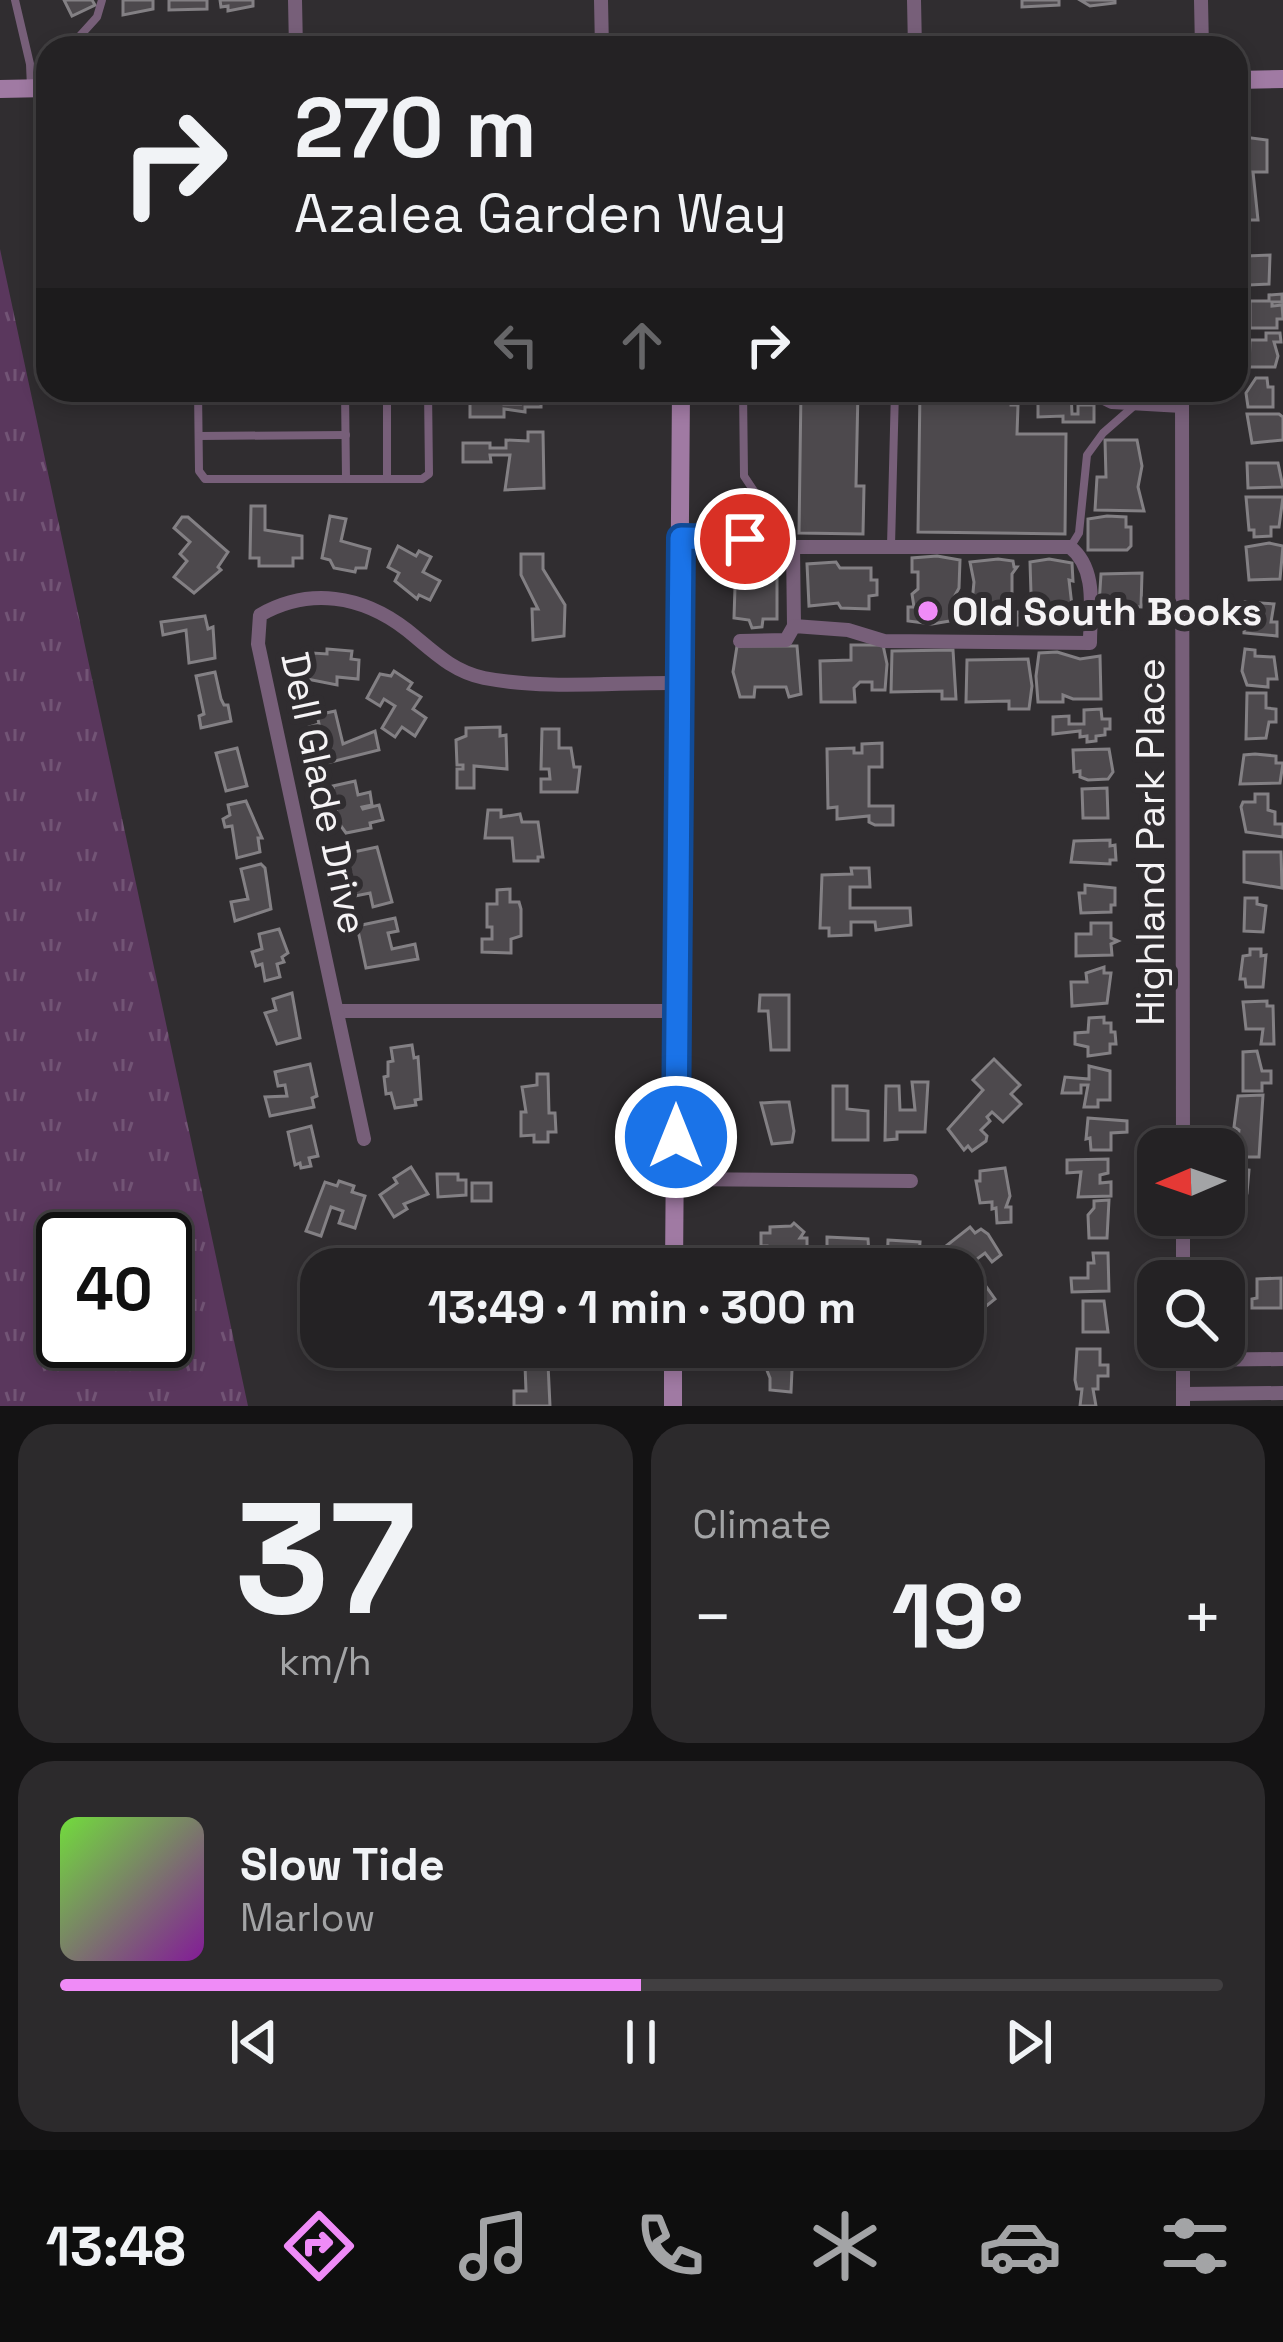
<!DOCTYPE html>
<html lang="en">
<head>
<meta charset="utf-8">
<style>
	body { margin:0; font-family:"Space Grotesk",sans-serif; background:#2c2a2c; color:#f1f3f6; height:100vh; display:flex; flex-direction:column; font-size:45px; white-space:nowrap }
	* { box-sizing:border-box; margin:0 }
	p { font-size:39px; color:#a3a4a6 }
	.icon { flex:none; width:66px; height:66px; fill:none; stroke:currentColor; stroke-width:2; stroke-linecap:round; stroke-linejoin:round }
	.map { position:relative; height:1406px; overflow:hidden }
	.details { display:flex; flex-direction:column; gap:18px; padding:18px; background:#141314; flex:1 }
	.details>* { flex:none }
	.guide { position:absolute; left:36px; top:36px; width:1212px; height:366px; border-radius:36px; box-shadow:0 6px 18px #0003,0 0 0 3px #413f41; background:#242224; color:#f1f3f6; overflow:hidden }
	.needle { width:78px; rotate:268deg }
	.tools { position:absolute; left:1137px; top:1128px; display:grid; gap:24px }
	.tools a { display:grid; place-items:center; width:108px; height:108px; border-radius:24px; background:#242224; box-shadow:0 6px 18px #0003,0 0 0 3px #413f41; font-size:60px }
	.speed { position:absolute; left:36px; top:1212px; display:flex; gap:24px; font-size:60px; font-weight:700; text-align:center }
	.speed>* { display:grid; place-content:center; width:156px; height:156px; border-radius:50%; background:#242224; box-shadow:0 6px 18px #0003,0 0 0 3px #413f41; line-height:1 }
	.speed .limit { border:6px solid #111; border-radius:18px; background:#fff; color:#111 }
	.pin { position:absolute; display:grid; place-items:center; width:102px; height:102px; color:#fff; margin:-51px; border:6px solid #fff; border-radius:50%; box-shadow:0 3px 12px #0007 }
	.me { position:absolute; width:132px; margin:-66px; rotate:0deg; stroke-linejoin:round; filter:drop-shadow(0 0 9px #0008) }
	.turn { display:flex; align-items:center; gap:42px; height:252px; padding:0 60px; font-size:54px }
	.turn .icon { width:156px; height:156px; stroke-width:2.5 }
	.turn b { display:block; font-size:84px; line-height:102px }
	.lanes { display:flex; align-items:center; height:114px; padding:0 60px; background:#0003; justify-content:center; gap:60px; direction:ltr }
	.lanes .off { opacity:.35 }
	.big { font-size:90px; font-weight:800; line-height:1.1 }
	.details .tile { flex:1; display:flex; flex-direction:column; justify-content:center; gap:18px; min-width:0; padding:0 42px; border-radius:36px; background:#2c2a2c }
	.details .dial { align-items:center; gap:0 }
	.dial b { font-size:156px; line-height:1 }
	.song { display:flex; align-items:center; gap:36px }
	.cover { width:144px; height:144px; border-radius:18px; background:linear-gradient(135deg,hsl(100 70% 55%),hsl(290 70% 35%)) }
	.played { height:12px; border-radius:6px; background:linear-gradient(90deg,#ef8bf7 50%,#413f41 50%) }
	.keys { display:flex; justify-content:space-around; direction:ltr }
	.heat { display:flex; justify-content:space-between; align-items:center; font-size:66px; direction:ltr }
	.details .tiles { flex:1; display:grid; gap:18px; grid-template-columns:1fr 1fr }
	.tile:last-child { grid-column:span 2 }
	.trip { position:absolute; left:300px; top:1248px; width:684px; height:120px; border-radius:36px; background:#242224; box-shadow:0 6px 18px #0003,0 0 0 3px #413f41; font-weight:800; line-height:120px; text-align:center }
	.tab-bar { display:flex; height:192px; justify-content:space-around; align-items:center; background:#0e0e0e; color:#a3a4a6 }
	.tab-bar .icon { width:84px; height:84px }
	.tab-bar .on { color:#ef8bf7 }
	.tab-bar b { font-size:54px; color:#f1f3f6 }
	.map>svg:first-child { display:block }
	.grass { fill:url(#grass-tufts); fill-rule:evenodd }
	.building { fill:#4d494d; stroke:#838084; stroke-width:3 }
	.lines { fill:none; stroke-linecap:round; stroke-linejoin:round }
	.lane { stroke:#775f79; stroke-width:8 }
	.street { stroke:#775f79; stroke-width:14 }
	.secondary { stroke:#a07aa3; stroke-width:18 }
	.route-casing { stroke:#114b97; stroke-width:30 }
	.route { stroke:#1a73e8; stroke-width:21 }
	.poi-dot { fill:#ef8bf7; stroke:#302d30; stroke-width:4.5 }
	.labels { text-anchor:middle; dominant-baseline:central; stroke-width:12; stroke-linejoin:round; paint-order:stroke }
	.poi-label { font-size:39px; font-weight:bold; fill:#f5f3f5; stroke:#302d30; text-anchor:start }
	.street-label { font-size:39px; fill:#f5f3f5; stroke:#302d30 }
</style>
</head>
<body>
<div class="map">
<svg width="1283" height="1406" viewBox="0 0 1283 1406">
	<defs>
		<pattern id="grass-tufts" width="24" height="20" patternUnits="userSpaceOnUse" patternTransform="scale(3)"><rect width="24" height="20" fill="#5a375d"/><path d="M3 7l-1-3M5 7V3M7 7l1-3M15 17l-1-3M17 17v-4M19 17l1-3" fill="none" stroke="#725475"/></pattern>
	</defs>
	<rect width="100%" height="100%" fill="#302d30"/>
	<path class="grass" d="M0 249 248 1406H0ZM165 1239V1341H63V1239Z"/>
	<g class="building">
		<path d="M64 0H92L95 5 72 16Z"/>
		<path d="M123 0H153V9L123 15Z"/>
		<path d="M169 0H207V9L169 10Z"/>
		<path d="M220 0H253V6L228 11V6L221 7Z"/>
		<path d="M1022 0H1059V5L1022 7Z"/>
		<path d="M1080 0H1115V3L1090 6Z"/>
		<path d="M1236 136 1267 140V172H1253L1258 220H1240Z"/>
		<path d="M1270 255 1269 284 1249 285 1247 256Z"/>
		<path d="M1282 294V302H1272V306L1282 305 1283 319H1277V328H1250V301H1269V295Z"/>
		<path d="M1266 333H1280L1281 342H1274L1278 356 1275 367H1249L1250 340H1266Z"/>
		<path d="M1256 378H1267L1268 387H1273V407H1248L1246 393Z"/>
		<path d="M213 390H319V396L213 397Z"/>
		<path d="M548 390V403H541V407H525V412L504 409V417H470V399H504V404H517L512 401V391L505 390Z"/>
		<path d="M801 390H858L856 486H864L863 534 799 533Z"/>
		<path d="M920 390H1011V405H1018L1017 434H1066L1065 534 918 532Z"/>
		<path d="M1071 391 1072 414H1078V405H1094V422H1063V416L1038 417V392Z"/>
		<path d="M1247 414H1279L1283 417V440L1252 443Z"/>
		<path d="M528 432H543L544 488 505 490 510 455H490L491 462H463V443H490V448H506V440L528 441Z"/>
		<path d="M1105 440H1137L1142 466 1138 487 1144 511 1095 510 1097 477H1106Z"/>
		<path d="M1247 463H1278L1283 487 1248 488Z"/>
		<path d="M1246 497H1283L1279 527H1271V536L1254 537V530H1249Z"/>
		<path d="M251 506H265V530L302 536V558H293V566H259V558H250Z"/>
		<path d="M330 516 346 519 341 541 370 549 366 568H356L355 572 334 568 330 560 322 558Z"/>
		<path d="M1107 516 1126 517V527H1131V546L1127 550H1088V519Z"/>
		<path d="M182 517H188L228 552 218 567 221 570 194 593 174 577 187 561 180 554 190 542 174 528Z"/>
		<path d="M1269 543 1283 546 1280 579 1249 580 1246 547Z"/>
		<path d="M398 546 416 556 419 551 431 557 423 572 440 581 430 600 419 595 417 599 395 581 399 573 388 567Z"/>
		<path d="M521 554H543V569L565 605 564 636 533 640 532 609H538L521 575Z"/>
		<path d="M754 554 777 558V619H763L762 627 752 628 749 620 734 618 736 556Z"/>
		<path d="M937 556 960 560 959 588 953 599 956 620 932 624 908 621V607H914L912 594 918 589V572H912V558Z"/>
		<path d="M998 559 1013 561 1014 567H1017L1012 574V612H1017V625L970 623 974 582 970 562Z"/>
		<path d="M1049 559 1072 563 1073 581 1069 580 1074 623 1032 625 1030 562Z"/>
		<path d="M836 562 840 568H871V580H877V595L869 596V609L841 608 838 603 809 606 807 564Z"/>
		<path d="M1142 573 1141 607 1099 605 1101 574Z"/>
		<path d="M1245 602 1274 604 1271 622H1277V636L1244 633Z"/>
		<path d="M205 616 208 629 213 627 215 658 189 663 186 630 163 635 161 622Z"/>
		<path d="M851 645H883L887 664 885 690H872V682H860L854 688 855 702H821L820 661 851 660Z"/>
		<path d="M737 646H797L801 694 789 697 786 687H755L754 697H740L733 672Z"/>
		<path d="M327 649 352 651 351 659 359 660 358 679 337 677V685L302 678 303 658 313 659V653L327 654Z"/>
		<path d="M1245 649 1255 650V656L1274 657 1277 679H1268V687L1247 685 1242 671Z"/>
		<path d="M953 650 956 699H942V691L891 692 892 651Z"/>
		<path d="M1057 652 1080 659 1100 656 1101 699H1073L1063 695V702H1038L1036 676 1039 653Z"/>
		<path d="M1028 659 1032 686 1029 709H1009V701L966 702 967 660Z"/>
		<path d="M394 671 412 683 408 689 421 697 413 709 426 718 415 736 402 727 395 737 382 728 395 706 384 699 380 706 367 698 380 674 391 676Z"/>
		<path d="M215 672 221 699 224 705H228L231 721 201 728 199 716 204 714 196 676Z"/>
		<path d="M1247 693H1266V708L1276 709V722H1269L1266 738 1246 739Z"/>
		<path d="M1101 709 1102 719H1110V729H1105V735L1096 736V741L1087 742V736L1080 737V731L1053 734V717L1069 716V724H1084V710Z"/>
		<path d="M335 711 343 744 375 731 379 750 327 763 325 753 316 755 309 727 319 724 317 715Z"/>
		<path d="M500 727V736L506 735 507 769 474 766V788H457V769H463V765H457L456 740 466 736V728Z"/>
		<path d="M542 729H559V748H571L574 767H580L577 792H541V779H550L549 769H541Z"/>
		<path d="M882 743V767H869V806H893V825H875L869 822V816L837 819V807L828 808 827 749 854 748V753H862V744Z"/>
		<path d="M237 748 247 786 226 791 216 753Z"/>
		<path d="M1109 749 1113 772 1108 779 1088 780 1080 777V771L1074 772 1073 750Z"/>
		<path d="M1255 754 1276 756V763H1283L1280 783 1240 784 1244 755Z"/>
		<path d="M355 781 358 795 370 792 372 805 362 807 363 809 379 805 383 820 370 823 371 828 346 833 338 822 333 786Z"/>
		<path d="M1107 788 1108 818H1083L1082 789Z"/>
		<path d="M1255 794H1268V810L1275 812V824H1283V837L1246 832 1241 807 1243 802H1255Z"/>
		<path d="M246 801 262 838H258L260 852 237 858 232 826 225 827 223 819 230 815 228 805Z"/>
		<path d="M488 810H501V817L520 814 522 822H538L543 857H538V861H514L512 838H485Z"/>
		<path d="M1110 840V846L1115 845 1116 860H1110V864L1071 862 1074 841Z"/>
		<path d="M377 847 392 902 373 907 370 893 355 896 351 882 345 883 341 862 345 861 344 854Z"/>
		<path d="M1244 852H1281L1282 888 1244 882Z"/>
		<path d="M261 864 265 868 271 909 235 921 231 902 248 899 241 869Z"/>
		<path d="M851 868H869L870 887H850V908H910L911 925 876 930 875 922H851V935L829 936V928H820L822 875 852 874Z"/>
		<path d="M1085 885 1115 888V905H1111V912L1081 913 1079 893H1085Z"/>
		<path d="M510 889V902H519L521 909V936L511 939V953L482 952V939H492V927H487V904H497V890Z"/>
		<path d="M1245 898H1257V904L1266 906 1263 932 1244 931Z"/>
		<path d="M395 918 398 931 388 933 392 949 415 944 418 959 366 968 357 926Z"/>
		<path d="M1091 923H1111V938L1118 941 1111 944 1112 955 1076 956V934H1091Z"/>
		<path d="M279 929 288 953 282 957 284 962 277 964 280 977 265 981 262 964 256 966 252 952 262 949 259 934Z"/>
		<path d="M1250 949H1261V956L1266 955 1263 987H1246L1245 979H1240L1243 956 1250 955Z"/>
		<path d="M1104 967V973H1111L1107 1003 1072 1006 1071 982H1087L1086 973Z"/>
		<path d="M292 993 300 1038 277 1044 265 1013 276 1010 273 999Z"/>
		<path d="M760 995H789V1050H771L768 1011H759Z"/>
		<path d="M1267 1001V1006H1273L1274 1044H1261L1263 1029H1246L1243 1002Z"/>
		<path d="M1104 1017V1023H1111V1032H1115L1116 1044H1110V1053L1088 1056V1047L1075 1044V1033L1088 1032 1089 1018Z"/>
		<path d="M412 1045 414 1058 418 1057 421 1099 415 1100 416 1105 395 1108 391 1093 386 1094 384 1077 388 1076V1062L393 1061 391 1048Z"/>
		<path d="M1257 1051 1262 1071H1271V1083H1262V1091H1243V1052Z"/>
		<path d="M994 1059 1020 1085 1011 1094 1021 1104 1003 1122 992 1112 987 1117 990 1121 981 1130 987 1136 986 1141 972 1151 968 1146 964 1150 948 1129 983 1090 973 1080Z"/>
		<path d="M310 1064 317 1096 312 1098 314 1107 270 1116 265 1097 287 1096 285 1085 278 1086 275 1072Z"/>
		<path d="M1089 1066 1110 1071V1100H1098V1107H1084L1088 1085H1081V1093H1062L1065 1077 1089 1079Z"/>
		<path d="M537 1074H548L549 1113H555L556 1132H548V1142H534V1135L521 1136V1112H526L522 1087 537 1085Z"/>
		<path d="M912 1082H928L925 1132H897V1139L885 1140 886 1086H899L900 1110H915Z"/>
		<path d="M833 1086H847V1109L868 1111V1140H833Z"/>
		<path d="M1263 1095 1259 1157H1233V1139H1238L1239 1130 1234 1127 1238 1096Z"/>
		<path d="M778 1102H789L794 1131 792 1142 772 1144 761 1103Z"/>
		<path d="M1088 1118 1127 1121V1132L1111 1133V1150H1091L1090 1138 1086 1139Z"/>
		<path d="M311 1126 318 1156 309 1158 311 1166 301 1168 300 1163 295 1165 288 1132Z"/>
		<path d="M1108 1159V1173L1100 1175V1183L1111 1182V1196L1078 1197 1081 1172 1067 1173V1160Z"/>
		<path d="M411 1167 428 1194 404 1204 407 1209 394 1217 380 1195 397 1183 394 1178Z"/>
		<path d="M1224 1167 1249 1170 1247 1193 1224 1192Z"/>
		<path d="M1005 1168 1010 1196 1006 1207H1011V1222L997 1223 996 1208 992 1209V1202L980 1203 976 1181H980V1171Z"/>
		<path d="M437 1174H458V1180H466V1195L438 1197Z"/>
		<path d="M339 1181 354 1186 352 1192 365 1196 355 1228 339 1223 343 1211 331 1207 321 1236 306 1231 325 1182 337 1186Z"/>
		<rect x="472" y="1183" width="19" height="18"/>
		<path d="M1224 1199 1236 1200 1237 1205 1225 1234H1215L1214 1215H1224Z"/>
		<path d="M1109 1200 1107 1238H1089L1088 1215 1094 1208V1201Z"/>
		<path d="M794 1223 804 1232 800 1238H807V1249H792V1265L788 1269H760L759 1257H767V1246H761V1233H770V1227L791 1226Z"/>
		<path d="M970 1227 975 1233 981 1229 988 1234 1001 1255 992 1262 985 1253 970 1264 995 1299 980 1311 963 1284V1269H951L943 1256 950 1251 946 1246Z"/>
		<path d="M827 1237 868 1239 870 1269H857V1263H841V1269H827Z"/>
		<path d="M888 1240 920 1242 918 1269H887Z"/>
		<path d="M552 1251 553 1269H523L526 1264 517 1260 519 1252Z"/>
		<path d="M1093 1253H1108L1109 1291 1072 1292 1071 1278H1088V1263H1094Z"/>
		<path d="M1281 1278V1308H1252V1299L1257 1298V1279Z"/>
		<path d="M1083 1301H1104L1108 1332H1083Z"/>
		<path d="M1077 1349H1100V1365H1108V1376H1098V1389H1093L1096 1406H1080L1082 1389H1077L1075 1380Z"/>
		<path d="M758 1354H788L792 1370 791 1392 770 1390V1378L766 1368 759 1364Z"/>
		<path d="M548 1364 550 1406H514V1391H526L525 1365Z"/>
	</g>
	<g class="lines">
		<g class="lane">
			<path d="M15 0 30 64 31 87"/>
			<path d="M69 48 97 17 102 0"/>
			<path d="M198 390 199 471 205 479H346"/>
			<path d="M345 390 346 479H422L429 474 428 390"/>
			<path d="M743 390 744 476 770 515 774 543"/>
			<path d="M199 436 346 435"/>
			<path d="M387 479V390"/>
			<path d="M891 546 895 390"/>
			<path d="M1071 546 1079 533 1087 455 1103 433 1135 405"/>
		</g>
		<g class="street">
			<path d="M295 0 296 48"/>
			<path d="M601 0 602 48"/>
			<path d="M914 0 915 48"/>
			<path d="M1201 0 1202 48"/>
			<path d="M1088 390 1112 402 1182 406"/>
			<path d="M1182 390 1183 1149"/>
			<path d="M681 538H731L793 547 794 626"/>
			<path d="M740 641 786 640 794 626 848 630 884 641 1090 643C1090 611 1098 569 1070 547H793"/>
			<path d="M337 1011H676"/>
			<path d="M364 1139 258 644 260 615C309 587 362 595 407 630 432 650 451 671 484 678 547 690 616 682 680 683"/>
			<path d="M675 1179 911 1181"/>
			<path d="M1183 1215V1281"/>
			<path d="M1183 1360 1283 1359"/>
			<path d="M1183 1394 1283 1393"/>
			<path d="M1183 1406V1347"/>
		</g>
		<g class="secondary">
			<path d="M1236 80 1283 79"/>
			<path d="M0 89 48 88"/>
			<path d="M674 1269 681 390"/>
			<path d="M673 1406V1347"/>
		</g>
	</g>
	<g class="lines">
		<g class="route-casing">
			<path id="route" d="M676 1137 681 538 745 539"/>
		</g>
		<use href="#route" class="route"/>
	</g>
	<circle class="poi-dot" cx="928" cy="611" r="12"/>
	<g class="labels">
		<g class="poi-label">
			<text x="952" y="611">Old South Books</text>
		</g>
		<g class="street-label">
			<text transform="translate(324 793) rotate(78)">Dell Glade Drive</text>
			<text transform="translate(1150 842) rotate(-90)">Highland Park Place</text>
		</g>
	</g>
</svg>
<div class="tools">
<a><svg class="needle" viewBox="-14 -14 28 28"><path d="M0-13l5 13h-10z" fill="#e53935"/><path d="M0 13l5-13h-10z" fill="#a3a4a6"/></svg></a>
<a><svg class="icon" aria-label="search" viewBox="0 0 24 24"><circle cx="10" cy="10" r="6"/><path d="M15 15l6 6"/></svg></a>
</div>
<div class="speed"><div class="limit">40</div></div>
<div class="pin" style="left:745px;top:539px;background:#d93025"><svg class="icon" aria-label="arrive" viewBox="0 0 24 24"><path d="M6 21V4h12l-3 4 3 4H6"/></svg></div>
<svg class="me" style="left:676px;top:1137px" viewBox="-20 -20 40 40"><circle r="17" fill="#1a73e8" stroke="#fff" stroke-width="3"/><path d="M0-11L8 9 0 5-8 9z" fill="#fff"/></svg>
<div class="trip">13:49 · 1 min · 300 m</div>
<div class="guide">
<div class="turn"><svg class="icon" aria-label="right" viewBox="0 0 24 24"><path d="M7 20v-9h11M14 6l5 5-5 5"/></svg><div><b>270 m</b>Azalea Garden Way</div></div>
<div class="lanes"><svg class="icon off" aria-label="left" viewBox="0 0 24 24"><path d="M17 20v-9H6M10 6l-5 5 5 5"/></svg><svg class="icon off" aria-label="ahead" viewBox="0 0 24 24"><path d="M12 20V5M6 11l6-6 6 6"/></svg><svg class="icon" aria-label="right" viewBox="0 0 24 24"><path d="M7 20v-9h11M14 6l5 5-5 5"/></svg></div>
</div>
</div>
<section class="details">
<div class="tiles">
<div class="tile dial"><b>37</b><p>km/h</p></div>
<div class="tile"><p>Climate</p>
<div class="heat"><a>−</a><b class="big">19°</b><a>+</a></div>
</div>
<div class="tile">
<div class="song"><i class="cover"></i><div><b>Slow Tide</b><p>Marlow</p></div></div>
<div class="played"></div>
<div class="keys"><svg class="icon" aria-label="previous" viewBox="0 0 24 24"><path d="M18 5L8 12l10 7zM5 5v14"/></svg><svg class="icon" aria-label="pause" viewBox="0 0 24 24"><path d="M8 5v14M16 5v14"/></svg><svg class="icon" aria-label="next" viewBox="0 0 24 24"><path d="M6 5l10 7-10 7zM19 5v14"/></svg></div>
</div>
</div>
</section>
<nav class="tab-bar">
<b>13:48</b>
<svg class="icon on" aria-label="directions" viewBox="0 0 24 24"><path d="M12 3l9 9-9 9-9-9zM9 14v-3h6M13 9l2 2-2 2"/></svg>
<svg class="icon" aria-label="music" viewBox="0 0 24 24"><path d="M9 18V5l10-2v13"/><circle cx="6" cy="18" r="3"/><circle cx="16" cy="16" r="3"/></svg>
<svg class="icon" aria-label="phone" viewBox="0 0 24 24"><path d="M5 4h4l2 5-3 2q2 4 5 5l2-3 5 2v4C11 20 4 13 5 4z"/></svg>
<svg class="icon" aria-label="climate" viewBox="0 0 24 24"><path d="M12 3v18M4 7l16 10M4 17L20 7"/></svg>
<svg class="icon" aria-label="car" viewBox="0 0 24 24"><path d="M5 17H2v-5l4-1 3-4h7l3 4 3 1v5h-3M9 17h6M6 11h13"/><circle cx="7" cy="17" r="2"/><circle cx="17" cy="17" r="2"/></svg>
<svg class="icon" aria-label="filters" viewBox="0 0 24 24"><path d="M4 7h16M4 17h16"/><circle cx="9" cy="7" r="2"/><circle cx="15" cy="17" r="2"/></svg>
</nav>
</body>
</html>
